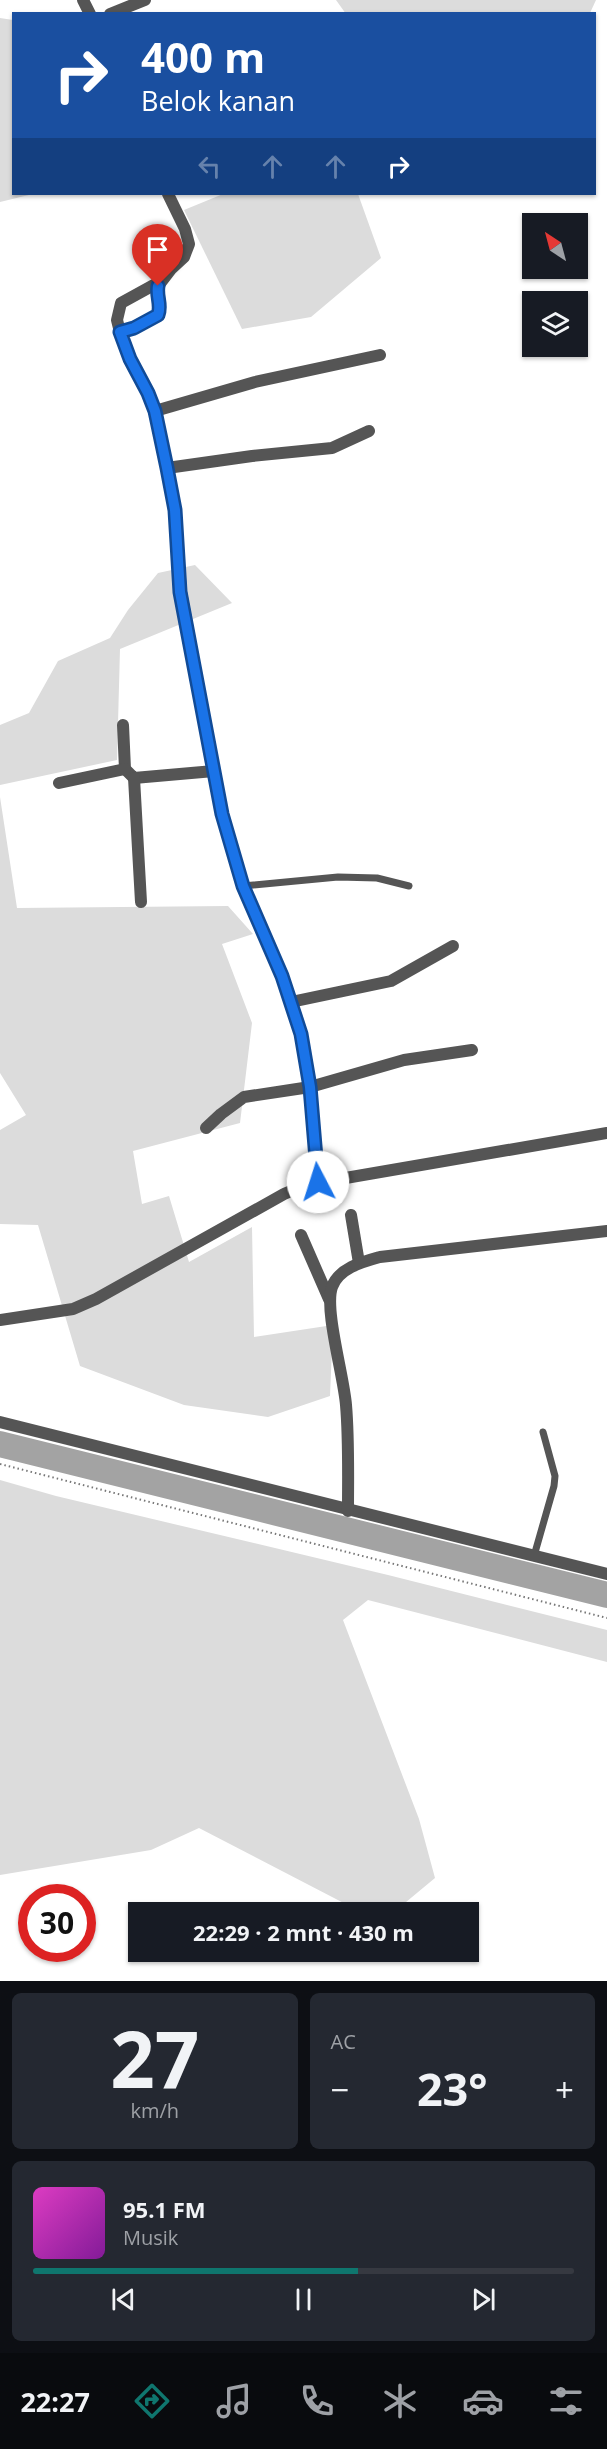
<!DOCTYPE html>
<html lang="id">
<head>
<meta charset="utf-8">
<style>
	body { margin:0; font-family:"Open Sans",sans-serif; background:#242831; color:#f1f3f6; height:100vh; display:flex; flex-direction:column; font-size:22px; white-space:nowrap }
	* { box-sizing:border-box; margin:0 }
	p { font-size:20px; color:#9ea1a6 }
	.icon { flex:none; width:33px; height:33px; fill:none; stroke:currentColor; stroke-width:2; stroke-linecap:round; stroke-linejoin:round }
	.map { position:relative; height:1981px; overflow:hidden }
	.side { display:flex; flex-direction:column; gap:12px; padding:12px; background:#0d0f14; flex:1 }
	.side>* { flex:none }
	.hud { position:absolute; left:12px; top:12px; width:584px; height:183px; border-radius:0px; box-shadow:0 2px 4px #0004; background:#1a4fa0; color:#fff; overflow:hidden }
	.needle { width:39px; rotate:324deg }
	.controls { position:absolute; left:522px; top:213px; display:grid; gap:12px }
	.controls a { display:grid; place-items:center; width:66px; height:66px; border-radius:0px; background:#171b24; box-shadow:0 2px 4px #0004; font-size:30px }
	.speed { position:absolute; left:18px; top:1884px; display:flex; gap:12px; font-size:30px; font-weight:700; text-align:center }
	.speed>* { display:grid; place-content:center; width:78px; height:78px; border-radius:50%; background:#171b24; box-shadow:0 2px 4px #0004; line-height:1 }
	.speed .limit { border:9px solid #d22; background:#fff; color:#111 }
	.pin { position:absolute; display:grid; place-items:center; width:51px; height:51px; color:#fff; margin:-62px -26px; border-radius:50% 50% 50% 0; rotate:-45deg; box-shadow:0 0 6px #0007 }
	.pin .icon { rotate:45deg }
	.me { position:absolute; width:66px; margin:-33px; rotate:355deg; stroke-linejoin:round; filter:drop-shadow(0 0 4px #0008) }
	.turn { display:flex; align-items:center; gap:21px; height:126px; padding:0 30px; font-size:27px }
	.turn .icon { width:78px; height:78px; stroke-width:2.5 }
	.turn b { display:block; font-size:42px; line-height:51px }
	.lanes { display:flex; align-items:center; height:57px; padding:0 30px; background:#0003; justify-content:center; gap:30px; direction:ltr }
	.lanes .off { opacity:.35 }
	.big { font-size:45px; font-weight:700; line-height:1.1 }
	.side .widget { flex:1; display:flex; flex-direction:column; justify-content:center; gap:9px; min-width:0; padding:0 21px; border-radius:9px; background:#242831 }
	.side .dial { align-items:center; gap:0 }
	.dial b { font-size:78px; line-height:1 }
	.song { display:flex; align-items:center; gap:18px }
	.cover { width:72px; height:72px; border-radius:9px; background:linear-gradient(135deg,hsl(310 70% 55%),hsl(290 70% 35%)) }
	.played { height:6px; border-radius:3px; background:linear-gradient(90deg,#0f766e 60%,#363941 60%) }
	.keys { display:flex; justify-content:space-around; direction:ltr }
	.heat { display:flex; justify-content:space-between; align-items:center; font-size:33px; direction:ltr }
	.side .tiles { flex:1; display:grid; gap:12px; grid-template-columns:1fr 1fr }
	.widget:last-child { grid-column:span 2 }
	.trip { position:absolute; left:128px; top:1902px; width:351px; height:60px; border-radius:0px; background:#171b24; box-shadow:0 2px 4px #0004; font-weight:700; line-height:60px; text-align:center }
	.tabs { display:flex; height:96px; justify-content:space-around; align-items:center; background:#090b0e; color:#9ea1a6 }
	.tabs .icon { width:42px; height:42px }
	.tabs .on { color:#0f766e }
	.tabs b { font-size:27px; color:#f1f3f6 }
	.map>svg:first-child { display:block }
	.green { fill:#dcdcdc }
	.lines { fill:none; stroke-linecap:round; stroke-linejoin:round }
	.river { stroke:#a3a3a3; stroke-width:26 }
	.path { stroke:#777; stroke-width:2; stroke-dasharray:1.5 3; stroke-linecap:butt }
	.service { stroke:#555; stroke-width:7 }
	.minor { stroke:#555; stroke-width:12 }
	.route-casing { stroke:#114b97; stroke-width:15 }
	.route { stroke:#1a73e8; stroke-width:10 }
</style>
</head>
<body>
<div class="map">
<svg width="607" height="1981" viewBox="0 0 607 1981">
	<rect width="100%" height="100%" fill="#fff"/>
	<g class="green">
		<path d="M336 0H596L590 13 346 14Z"/>
		<path d="M0 18 13 20 14 194H33L0 202Z"/>
		<path d="M223 194H358L381 258 311 317 242 329 184 210Z"/>
		<path d="M195 565 232 603 120 649 117 760 0 785V725L29 713 58 661 110 638 128 610 158 573Z"/>
		<path d="M0 797 17 908 228 906 253 934 222 944 252 1023 240 1123 133 1151 142 1204 169 1196 189 1262 252 1227 254 1337 333 1325 330 1396 268 1417 184 1405 80 1366 38 1225 0 1224V1130L26 1115 0 1073Z"/>
		<path d="M0 1480 56 1496 388 1575 607 1630V1662L368 1600 343 1620 419 1819 435 1878 394 1912H361L199 1828 151 1850 0 1875Z"/>
	</g>
	<g class="lines">
		<path class="river" d="M0 1444 607 1595"/>
		<path class="path" d="M0 1464 607 1618"/>
		<g class="service">
			<path d="M243 886 338 877 377 878 409 886"/>
			<path d="M534 1556 554 1486 555 1476 543 1432"/>
		</g>
		<g class="minor">
			<path d="M83 0 90 14"/>
			<path d="M110 14 145 0"/>
			<path d="M168 194 185 229 189 244 184 257 171 269 158 286C156 297 162 305 158 315L134 328 120 332 130 359 148 393 155 411 167 468 175 510 181 592 222 814 243 886 282 976 301 1034 310 1087 319 1182"/>
			<path d="M120 332 117 320 121 303 161 281"/>
			<path d="M155 411 255 382 380 355"/>
			<path d="M167 468 252 456 332 448 369 431"/>
			<path d="M123 725 125 769 134 778 214 771"/>
			<path d="M134 778 141 902"/>
			<path d="M59 783 125 769"/>
			<path d="M291 1002 391 981 453 946"/>
			<path d="M206 1128 221 1114 244 1097 310 1087 404 1060 472 1050"/>
			<path d="M351 1215 359 1263"/>
			<path d="M301 1235 329 1299"/>
			<path d="M0 1320 73 1309 96 1299 284 1194 305 1185 607 1133"/>
			<path d="M0 1422 607 1574"/>
			<path d="M348 1511C348 1475 349 1440 346 1405 344 1377 324 1309 332 1287 339 1268 362 1262 380 1257L607 1231"/>
		</g>
	</g>
	<g class="lines">
		<g class="route-casing">
			<path id="route" d="M158 286C156 297 162 305 158 315L134 328 120 332 130 359 148 393 155 411 167 468 175 510 180 592 222 814 243 886 282 976 301 1034 310 1087 318 1182"/>
		</g>
		<use href="#route" class="route"/>
	</g>
</svg>
<div class="controls">
<a><svg class="needle" viewBox="-14 -14 28 28"><path d="M0-13l5 13h-10z" fill="#e53935"/><path d="M0 13l5-13h-10z" fill="#9ea1a6"/></svg></a>
<a><svg class="icon" aria-label="layers" viewBox="0 0 24 24"><path d="M12 4l9 5-9 5-9-5zM3 14l9 5 9-5"/></svg></a>
</div>
<div class="speed"><div class="limit">30</div></div>
<div class="pin" style="left:158px;top:286px;background:#d93025"><svg class="icon" aria-label="arrive" viewBox="0 0 24 24"><path d="M6 21V4h12l-3 4 3 4H6"/></svg></div>
<svg class="me" style="left:318px;top:1182px" viewBox="-20 -20 40 40"><circle r="19" fill="#fff"/><path d="M0-13L10 11 0 6-10 11z" fill="#1a73e8"/></svg>
<div class="trip">22:29 · 2 mnt · 430 m</div>
<div class="hud">
<div class="turn"><svg class="icon" aria-label="right" viewBox="0 0 24 24"><path d="M7 20v-9h11M14 6l5 5-5 5"/></svg><div><b>400 m</b>Belok kanan</div></div>
<div class="lanes"><svg class="icon off" aria-label="left" viewBox="0 0 24 24"><path d="M17 20v-9H6M10 6l-5 5 5 5"/></svg><svg class="icon off" aria-label="ahead" viewBox="0 0 24 24"><path d="M12 20V5M6 11l6-6 6 6"/></svg><svg class="icon off" aria-label="ahead" viewBox="0 0 24 24"><path d="M12 20V5M6 11l6-6 6 6"/></svg><svg class="icon" aria-label="right" viewBox="0 0 24 24"><path d="M7 20v-9h11M14 6l5 5-5 5"/></svg></div>
</div>
</div>
<section class="side">
<div class="tiles">
<div class="widget dial"><b>27</b><p>km/h</p></div>
<div class="widget"><p>AC</p>
<div class="heat"><a>−</a><b class="big">23°</b><a>+</a></div>
</div>
<div class="widget">
<div class="song"><i class="cover"></i><div><b>95.1 FM</b><p>Musik</p></div></div>
<div class="played"></div>
<div class="keys"><svg class="icon" aria-label="previous" viewBox="0 0 24 24"><path d="M18 5L8 12l10 7zM5 5v14"/></svg><svg class="icon" aria-label="pause" viewBox="0 0 24 24"><path d="M8 5v14M16 5v14"/></svg><svg class="icon" aria-label="next" viewBox="0 0 24 24"><path d="M6 5l10 7-10 7zM19 5v14"/></svg></div>
</div>
</div>
</section>
<nav class="tabs">
<b>22:27</b>
<svg class="icon on" aria-label="directions" viewBox="0 0 24 24"><path d="M12 3l9 9-9 9-9-9zM9 14v-3h6M13 9l2 2-2 2"/></svg>
<svg class="icon" aria-label="music" viewBox="0 0 24 24"><path d="M9 18V5l10-2v13"/><circle cx="6" cy="18" r="3"/><circle cx="16" cy="16" r="3"/></svg>
<svg class="icon" aria-label="phone" viewBox="0 0 24 24"><path d="M5 4h4l2 5-3 2q2 4 5 5l2-3 5 2v4C11 20 4 13 5 4z"/></svg>
<svg class="icon" aria-label="climate" viewBox="0 0 24 24"><path d="M12 3v18M4 7l16 10M4 17L20 7"/></svg>
<svg class="icon" aria-label="car" viewBox="0 0 24 24"><path d="M5 17H2v-5l4-1 3-4h7l3 4 3 1v5h-3M9 17h6M6 11h13"/><circle cx="7" cy="17" r="2"/><circle cx="17" cy="17" r="2"/></svg>
<svg class="icon" aria-label="filters" viewBox="0 0 24 24"><path d="M4 7h16M4 17h16"/><circle cx="9" cy="7" r="2"/><circle cx="15" cy="17" r="2"/></svg>
</nav>
</body>
</html>
